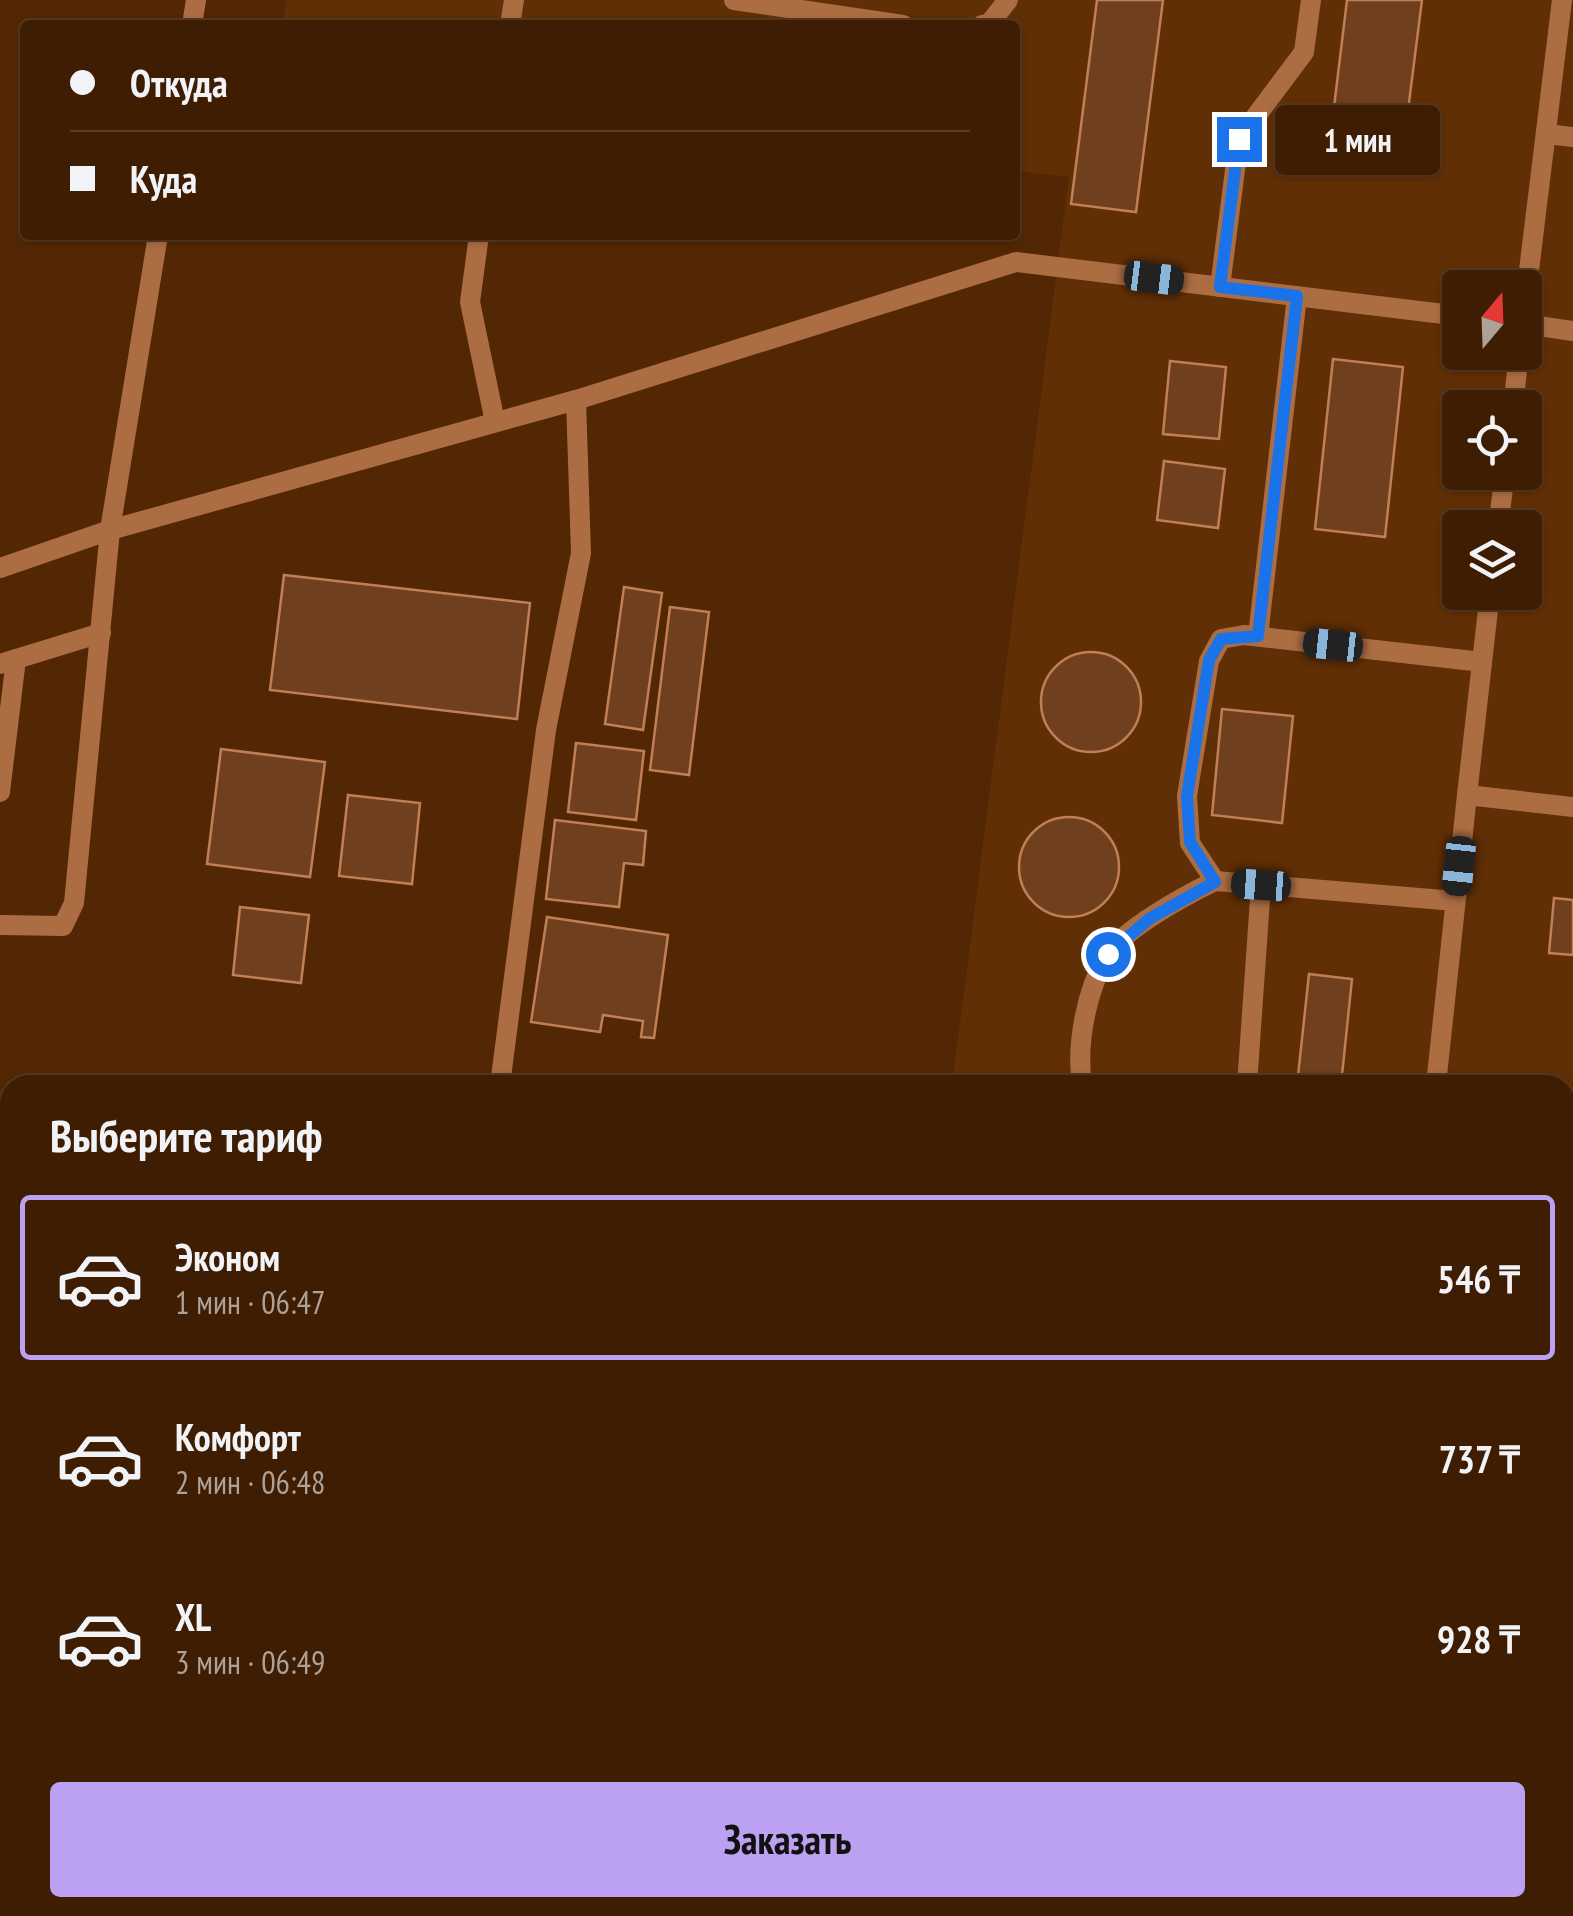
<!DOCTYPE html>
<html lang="ru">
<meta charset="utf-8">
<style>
body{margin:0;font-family:"PT Sans Narrow",sans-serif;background:#45260c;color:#f1f3f6;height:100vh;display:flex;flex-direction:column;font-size:38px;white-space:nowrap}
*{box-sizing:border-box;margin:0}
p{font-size:32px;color:#ada299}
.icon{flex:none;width:55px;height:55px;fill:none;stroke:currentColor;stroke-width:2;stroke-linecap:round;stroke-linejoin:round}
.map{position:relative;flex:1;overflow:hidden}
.panel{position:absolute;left:0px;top:1075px;width:1575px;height:842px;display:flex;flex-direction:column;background:#3e1d02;border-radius:30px 30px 0 0;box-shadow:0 2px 8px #0004,0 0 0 2px #573b24}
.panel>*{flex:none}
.banner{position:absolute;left:20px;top:20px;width:1000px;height:220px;border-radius:10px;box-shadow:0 2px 8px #0004,0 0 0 2px #573b24;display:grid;align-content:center;height:220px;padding:0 50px;background:#3e1d02}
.needle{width:65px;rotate:19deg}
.fabs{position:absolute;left:1442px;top:270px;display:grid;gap:20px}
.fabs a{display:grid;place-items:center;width:100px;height:100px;border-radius:10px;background:#3e1d02;box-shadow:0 2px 8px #0004,0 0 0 2px #573b24;font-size:50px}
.end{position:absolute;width:45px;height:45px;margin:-22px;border:12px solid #1a73e8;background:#fff;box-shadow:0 0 0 5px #fff}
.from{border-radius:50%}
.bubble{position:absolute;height:70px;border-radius:10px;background:#3e1d02;box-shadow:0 2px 8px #0004,0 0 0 2px #573b24;font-size:32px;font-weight:700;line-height:70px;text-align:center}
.car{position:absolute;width:30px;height:60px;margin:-30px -15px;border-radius:12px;box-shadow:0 0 8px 2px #0007;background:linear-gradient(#222 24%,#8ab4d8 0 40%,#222 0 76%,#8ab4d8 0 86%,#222 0)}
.banner b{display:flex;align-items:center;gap:35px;height:95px;font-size:38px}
.banner b+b{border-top:2px solid #573b24}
.banner i{width:25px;height:25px;background:#f1f3f6}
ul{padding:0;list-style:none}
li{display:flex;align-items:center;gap:30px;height:165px;margin:0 20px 15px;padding:0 30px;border:5px solid transparent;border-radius:10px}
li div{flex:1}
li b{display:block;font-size:38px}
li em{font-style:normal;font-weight:700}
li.current{border-color:#bca0f2}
li>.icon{width:90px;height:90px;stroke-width:1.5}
h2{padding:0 50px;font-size:45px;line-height:120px}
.button{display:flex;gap:20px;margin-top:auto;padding:20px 50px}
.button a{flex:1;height:115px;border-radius:10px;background:#bca0f2;color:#111;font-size:40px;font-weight:700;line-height:115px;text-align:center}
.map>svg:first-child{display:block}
</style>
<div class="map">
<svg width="1573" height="1916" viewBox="0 0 1573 1916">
<rect width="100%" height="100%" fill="#532703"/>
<path fill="#612f05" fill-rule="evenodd" d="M 286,0 L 1573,0 L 1573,1916 L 1351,1916 L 1329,1908 L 1565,1908 L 1565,1085 L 952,1085 L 1069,177 L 1015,171 L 1015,25 L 283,25 ZM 1460,288 L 1525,288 L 1525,352 L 1460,352 ZM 1460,408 L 1525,408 L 1525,472 L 1460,472 ZM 1460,528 L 1525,528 L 1525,592 L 1460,592 Z"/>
<g fill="#703f1d" stroke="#c07f54" stroke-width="2.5">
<polygon points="1097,0 1163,0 1136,212 1071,204"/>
<polygon points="1347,0 1422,0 1403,150 1330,140"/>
<polygon points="1333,359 1403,367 1385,537 1315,529"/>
<polygon points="1170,361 1226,367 1219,439 1163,434"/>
<polygon points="1164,461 1225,469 1218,528 1157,520"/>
<polygon points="284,575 530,603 517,719 270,690"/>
<polygon points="624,587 662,593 643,730 605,724"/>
<polygon points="670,607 709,612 689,775 650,770"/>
<circle cx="1091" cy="702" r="50"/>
<polygon points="1222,709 1293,716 1282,823 1212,815"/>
<polygon points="576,743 644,751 636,820 568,812"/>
<polygon points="221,749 325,762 310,877 207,864"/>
<polygon points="348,795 420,803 412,884 339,876"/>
<circle cx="1069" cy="867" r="50"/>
<polygon points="555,820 646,831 643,865 624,863 619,907 546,899"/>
<polygon points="1554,898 1573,900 1573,955 1549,953"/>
<polygon points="240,907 309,915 301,983 233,975"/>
<polygon points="547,917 668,935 654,1038 641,1037 643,1021 603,1015 600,1032 531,1022"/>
<polygon points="1309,974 1352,979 1341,1085 1297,1085"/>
</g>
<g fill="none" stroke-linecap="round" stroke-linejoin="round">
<g stroke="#ad6d43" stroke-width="20">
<polyline points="734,0 903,25"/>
<polyline points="192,25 196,0"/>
<polyline points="510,25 514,0"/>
<polyline points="982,25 989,24 1008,0"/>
<polyline points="1546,134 1573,137"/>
<polyline points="479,235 470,302 495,422"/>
<polyline points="1220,287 1239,139 1304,52 1311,0"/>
<polyline points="1525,303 1562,0"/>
<polyline points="1525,324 1573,331"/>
<polyline points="1513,408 1519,352"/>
<polyline points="1498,528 1505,472"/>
<polyline points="0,568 110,530 576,400 1016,262 1460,316"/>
<polyline points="1490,592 1467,795 1573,807"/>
<polyline points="1258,636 1297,296"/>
<polyline points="0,664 101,633"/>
<polyline points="0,792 16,659"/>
<polyline points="1215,881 1190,843 1187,796 1209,661 1221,639 1244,635 1482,662"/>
<polyline points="0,925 63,926 74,903 110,530 158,235"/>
<polyline points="500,1085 546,730 581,553 576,400"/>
<path d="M 1082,1085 C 1076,1045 1086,991 1107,956 C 1123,929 1186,895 1215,881 L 1455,901"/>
<polyline points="1247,1085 1261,885"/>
<polyline points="1436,1085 1467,795"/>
<polyline points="1565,1566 1573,1567"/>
<polyline points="1565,1735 1573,1735"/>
<polyline points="1394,1908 1417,1916"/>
</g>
</g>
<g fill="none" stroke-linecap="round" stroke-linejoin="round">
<polyline stroke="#1a73e8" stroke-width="12" points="1108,954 1149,919 1215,882 1190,842 1187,796 1209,660 1221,639 1258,636 1297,296 1220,287 1239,139"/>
</g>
</svg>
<div class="fabs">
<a><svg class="needle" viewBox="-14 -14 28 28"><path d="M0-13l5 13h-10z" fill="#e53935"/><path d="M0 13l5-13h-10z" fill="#ada299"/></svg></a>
<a><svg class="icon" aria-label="locate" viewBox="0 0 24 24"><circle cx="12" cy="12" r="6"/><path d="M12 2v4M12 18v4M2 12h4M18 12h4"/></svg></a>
<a><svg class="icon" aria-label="layers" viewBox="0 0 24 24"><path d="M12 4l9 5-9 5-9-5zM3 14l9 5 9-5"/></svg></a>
</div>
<i class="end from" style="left:1108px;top:954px"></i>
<i class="end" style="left:1239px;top:139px"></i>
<div class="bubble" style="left:1275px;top:105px;width:165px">1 мин</div>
<i class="car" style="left:1154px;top:278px;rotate:97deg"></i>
<i class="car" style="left:1333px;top:645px;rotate:276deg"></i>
<i class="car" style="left:1459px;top:866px;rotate:186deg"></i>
<i class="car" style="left:1261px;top:885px;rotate:274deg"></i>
<div class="banner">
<b><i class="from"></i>Откуда</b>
<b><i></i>Куда</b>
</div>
<section class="panel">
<h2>Выберите тариф</h2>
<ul>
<li class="current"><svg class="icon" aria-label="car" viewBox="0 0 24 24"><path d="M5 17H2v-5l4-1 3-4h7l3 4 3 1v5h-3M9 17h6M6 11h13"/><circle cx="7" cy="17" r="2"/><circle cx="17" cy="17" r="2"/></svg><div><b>Эконом</b><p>1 мин · 06:47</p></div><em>546 ₸</em></li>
<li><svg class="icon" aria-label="car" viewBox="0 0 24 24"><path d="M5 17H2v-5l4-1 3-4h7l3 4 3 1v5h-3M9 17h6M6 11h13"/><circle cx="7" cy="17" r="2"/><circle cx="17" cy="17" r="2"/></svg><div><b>Комфорт</b><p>2 мин · 06:48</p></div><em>737 ₸</em></li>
<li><svg class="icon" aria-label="car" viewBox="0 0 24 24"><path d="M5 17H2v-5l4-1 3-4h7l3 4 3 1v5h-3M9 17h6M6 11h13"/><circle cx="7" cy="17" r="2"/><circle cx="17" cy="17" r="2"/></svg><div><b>XL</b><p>3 мин · 06:49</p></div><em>928 ₸</em></li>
</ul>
<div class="button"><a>Заказать</a></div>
</section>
</div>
